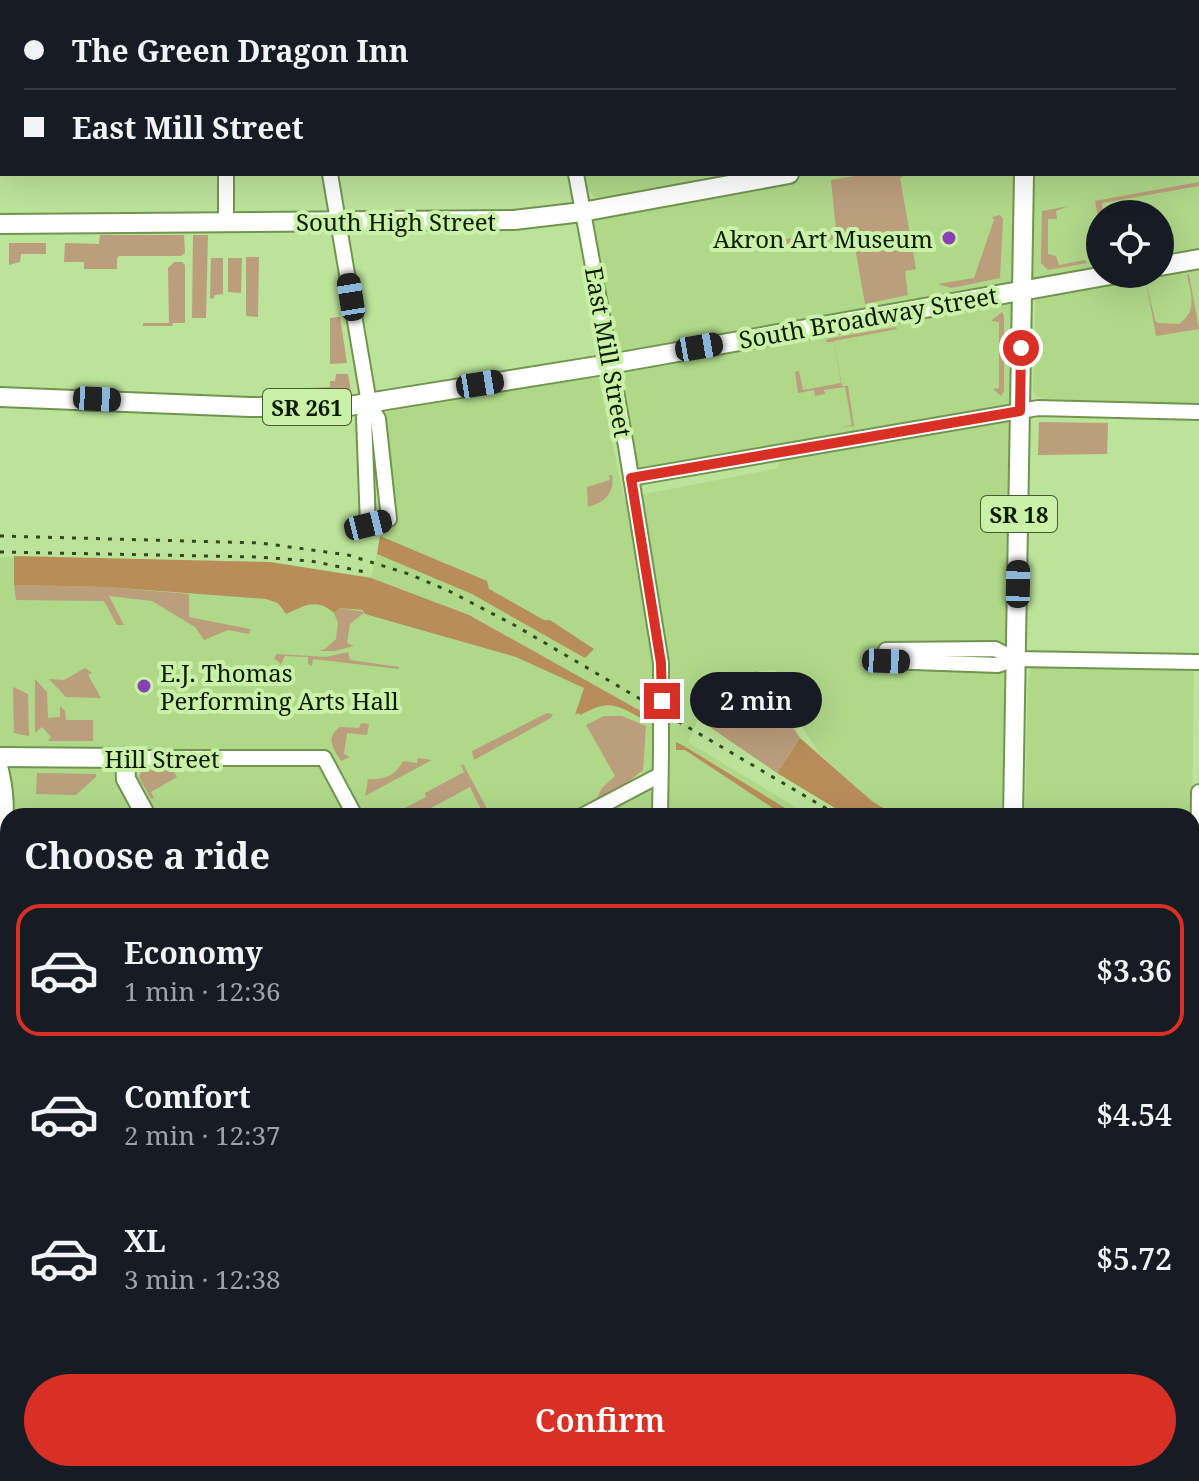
<!DOCTYPE html>
<meta charset="utf-8">
<style>
body{margin:0;font-family:"Noto Serif",serif;background:#242831;color:#f1f3f6;height:100vh;display:flex;flex-direction:column;font-size:30px;white-space:nowrap}
*{box-sizing:border-box;margin:0}
p{font-size:26px;color:#9ea1a6}
.icon{flex:none;width:44px;height:44px;fill:none;stroke:currentColor;stroke-width:2;stroke-linecap:round;stroke-linejoin:round}
.map{position:relative;flex:1;overflow:hidden}
.sheet{position:absolute;left:0px;top:808px;width:1200px;height:674px;display:flex;flex-direction:column;background:#171b24;border-radius:24px 24px 0 0;box-shadow:0 8px 32px #0002}
.sheet>*{flex:none}
.top-card{position:absolute;left:0px;top:0px;width:1200px;height:176px;box-shadow:0 8px 32px #0002;display:grid;align-content:center;height:176px;padding:0 24px;background:#171b24}
.tools{position:absolute;left:1086px;top:200px;display:grid;gap:16px}
.tools a{display:grid;place-items:center;width:88px;height:88px;border-radius:50%;background:#171b24;box-shadow:0 8px 32px #0002;font-size:40px}
.end{position:absolute;width:36px;height:36px;margin:-18px;border:10px solid #d93025;background:#fff;box-shadow:0 0 0 4px #fff}
.from{border-radius:50%}
.bubble{position:absolute;height:56px;border-radius:28px;background:#171b24;box-shadow:0 8px 32px #0002;font-size:26px;font-weight:600;line-height:56px;text-align:center}
.car{position:absolute;width:24px;height:48px;margin:-24px -12px;border-radius:10px;box-shadow:0 0 6px 2px #0007;background:linear-gradient(#222 24%,#8ab4d8 0 40%,#222 0 76%,#8ab4d8 0 86%,#222 0)}
.top-card b{display:flex;align-items:center;gap:28px;height:76px;font-size:30px}
.top-card b+b{border-top:2px solid #363941}
.top-card i{width:20px;height:20px;background:#f1f3f6}
ul{padding:0;list-style:none}
li{display:flex;align-items:center;gap:24px;height:132px;margin:0 16px 12px;padding:0 8px;border:4px solid transparent;border-radius:24px}
li div{flex:1}
li b{display:block;font-size:30px}
li em{font-style:normal;font-weight:600}
li.active{border-color:#d93025}
li>.icon{width:72px;height:72px;stroke-width:1.5}
h2{padding:0 24px;font-size:36px;line-height:96px}
.button{display:flex;gap:16px;margin-top:auto;padding:16px 24px}
.button a{flex:1;height:92px;border-radius:48px;background:#d93025;color:#fff;font-size:32px;font-weight:600;line-height:92px;text-align:center}
.map>svg:first-child{display:block}
</style>
<div class="map">
<svg width="1199" height="1481" viewBox="0 0 1199 1481">
<rect width="100%" height="100%" fill="#bce39a"/>
<g fill="#afd889">
<polygon points="997,0 1199,0 1199,259 1160,266 1160,214 1100,214 1100,274 1020,290 1018,410 632,477 582,212 789,174 1198,174 1198,2"/>
<polygon points="584,174 738,174 609,198 594,197 588,190"/>
<polygon points="1199,264 1199,404 1044,399 1035,395 1033,389 1036,293 1145,274 1160,274"/>
<polygon points="598,375 624,498 779,468 777,457 1017,414 1015,568 1008,570 1002,816 897,816 873,803 820,754 802,727 776,670 752,672 698,719 688,742 810,816 8,816 8,1474 666,1474 670,1481 0,1481 0,557 270,562 371,577 381,539 384,412"/>
<polygon points="1039,664 1194,668 1192,816 1025,816 1028,683 1031,666"/>
<polygon points="1192,1227 1199,1344 1199,1429 1192,1427"/>
</g>
<g fill="#bb9e7c">
<polygon points="866,174 907,174 900,178 916,269 905,271 908,295 865,304 853,236 788,248 786,239 836,231 831,180"/>
<polygon points="1199,182 1199,186 1102,203 1103,214 1100,214 1100,227 1095,201"/>
<polygon points="1069,206 1056,211 1057,219 1048,219 1048,254 1056,256 1059,265 1085,260 1087,263 1048,270 1041,263 1042,211"/>
<polygon points="1000,215 1003,219 1000,278 952,288 937,284 974,278 994,220 992,217"/>
<polygon points="100,235 184,235 185,253 181,256 119,256 117,258 117,269 84,269 84,262 64,262 65,243 99,244"/>
<polygon points="193,235 208,235 206,318 192,318"/>
<polygon points="9,243 46,243 46,254 21,254 20,262 9,265"/>
<polygon points="246,257 259,257 258,317 246,316"/>
<polygon points="211,258 223,258 223,294 215,295 213,299 210,298"/>
<polygon points="228,258 242,258 241,293 228,292"/>
<polygon points="174,262 182,262 185,265 185,323 173,323 172,326 143,326 143,323 169,323 168,268"/>
<path d="M 1189,274 L 1199,329 L 1156,336 L 1146,282 L 1155,320 L 1158,323 L 1179,324 C 1198,311 1191,294 1187,275 Z"/>
<polygon points="1002,312 1004,316 1004,391 1001,396 993,389 999,388 999,322 991,321"/>
<polygon points="340,317 347,363 330,364 330,318"/>
<polygon points="896,327 897,329 834,341 842,386 848,386 854,426 842,427 852,425 845,387 824,390 825,394 815,396 814,390 798,393 795,372 799,371 803,390 841,383 834,342 826,342 827,339"/>
<polygon points="336,374 348,374 351,392 309,392 310,388 330,387 330,381 335,381"/>
<polygon points="1039,422 1108,423 1107,454 1038,455"/>
<path d="M 609,475 L 612,475 C 615,493 605,502 588,507 L 587,487 L 610,480 Z"/>
<polygon points="14,585 107,587 189,594 189,617 250,629 249,634 228,630 204,640 195,627 152,601 109,596 124,625 117,625 104,601 16,600"/>
<polygon points="339,608 365,612 350,624 347,643 354,646 335,651 318,651 325,649 336,639 338,623 334,613"/>
<polygon points="348,652 350,660 399,667 399,669 313,659 312,666 308,664 308,657 285,656 281,664 274,658 277,654 326,657"/>
<polygon points="85,668 92,673 88,675 101,698 66,697 49,679 64,680"/>
<polygon points="757,671 800,738 777,773 698,719 718,684"/>
<polygon points="35,679 47,692 48,718 60,717 60,706 65,711 66,720 93,720 93,741 48,741 51,737 42,727 35,733"/>
<polygon points="13,687 28,694 29,736 14,733"/>
<polygon points="547,713 553,714 551,718 474,760 472,751"/>
<polygon points="604,716 622,716 646,726 643,770 623,786 595,802 602,788 615,776 586,725"/>
<path d="M 361,723 L 369,724 L 367,735 L 347,733 L 344,754 L 350,757 L 341,761 C 333,748 325,738 340,727 L 359,728 Z"/>
<path d="M 418,758 L 432,760 L 365,796 L 368,779 C 383,780 395,777 403,761 L 417,763 Z"/>
<polygon points="463,764 491,816 484,816 470,787 416,816 411,811 399,815 397,812 426,797 425,793 464,772 461,765"/>
<polygon points="142,770 173,770 177,777 151,792 154,798 151,799 139,777"/>
<polygon points="37,773 96,774 96,777 76,795 36,794"/>
<polygon points="0,1368 8,1378 8,1474 62,1474 59,1481 0,1481"/>
<polygon points="164,1474 212,1474 215,1481 145,1481"/>
</g>
<g fill="#b88d58">
<polygon points="380,536 487,581 489,589 544,620 550,620 594,649 585,658 472,594 377,554"/>
<path d="M 14,556 L 270,562 L 371,578 L 469,615 L 646,714 L 646,721 C 617,705 611,698 580,715 L 579,713 L 575,715 L 584,688 L 516,657 L 365,614 L 363,610 L 340,608 L 334,613 C 317,597 303,606 286,614 L 278,603 L 266,599 L 107,587 L 14,585 Z"/>
<polygon points="800,738 873,802 897,816 848,816 777,773"/>
<polygon points="676,742 684,746 798,816 785,816 685,750 676,750"/>
</g>
<g fill="none" stroke-linecap="round" stroke-linejoin="round">
<defs>
<g id="minor">
<polyline points="300,0 300,2"/>
<polyline points="559,0 559,2"/>
<polyline points="579,0 579,2"/>
<polyline points="330,174 369,403 378,419 389,519 368,525 364,417 369,403"/>
<polyline points="576,174 626,446 661,663"/>
<polyline points="226,222 226,174"/>
<polyline points="631,478 1038,408 1199,412"/>
<polyline points="886,650 995,649 1015,659"/>
<polyline points="886,661 998,665 1015,659 1199,662"/>
<polyline points="125,758 324,758 355,816"/>
<path d="M 0,766 C 5,784 10,821 0,837"/>
<polyline points="582,816 660,775"/>
<polyline points="660,816 661,752"/>
<polyline points="1197,958 1199,792"/>
<polyline points="1192,1205 1195,1021"/>
<polyline points="1192,1214 1196,1231 1194,1340"/>
<polyline points="981,1474 991,1481"/>
<polyline points="680,1481 693,1474"/>
<polyline points="1176,1481 1178,1474"/>
</g>
<g id="major">
<polyline points="997,0 998,2"/>
<polyline points="871,2 882,0"/>
<polyline points="0,55 2,55"/>
<polyline points="1198,101 1199,100"/>
<polyline points="0,224 514,220 582,212 789,174"/>
<polyline points="1160,266 1199,259"/>
<polyline points="0,397 250,407 349,406 610,364 1116,274"/>
<polyline points="0,757 125,758 126,779 146,816"/>
<polyline points="1013,816 1024,174"/>
<polyline points="391,1474 392,1481"/>
<polyline points="1002,1481 1003,1474"/>
</g>
</defs>
<use href="#minor" stroke="#71954f" stroke-width="18"/>
<use href="#major" stroke="#71954f" stroke-width="22"/>
<use href="#minor" stroke="#fff" stroke-width="14"/>
<use href="#major" stroke="#fff" stroke-width="18"/>
<g stroke="#334722" stroke-width="3" stroke-dasharray="4 8" stroke-linecap="butt">
<polyline points="0,536 261,543 348,555 409,574 449,591 516,626 839,816"/>
<polyline points="0,552 259,557 311,561 370,573"/>
<polyline points="1192,999 1199,1000"/>
</g>
<defs>
<polyline id="minor-bridge" points="661,752 661,663"/>
</defs>
<use href="#minor-bridge" stroke="#71954f" stroke-width="18" stroke-linecap="butt"/>
<use href="#minor-bridge" stroke="#fff" stroke-width="14"/>
</g>
<g fill="none" stroke-linecap="round" stroke-linejoin="round">
<polyline stroke="#d93025" stroke-width="10" points="662,701 661,663 631,478 1020,411 1021,348"/>
</g>
<g fill="#8940b2" stroke="#c9f1a7" stroke-width="3">
<circle cx="949" cy="238" r="8"/>
<circle cx="144" cy="686" r="8"/>
</g>
<g text-anchor="middle" dominant-baseline="central" stroke-width="8" stroke-linejoin="round" paint-order="stroke">
<g fill="#c9f1a7" stroke="#455b33" stroke-width="2">
<rect x="263" y="389" width="88" height="36" rx="6"/>
<rect x="981" y="496" width="76" height="36" rx="6"/>
</g>
<g font-size="22" font-weight="bold" fill="#0d1b01">
<text x="307" y="407">SR 261</text>
<text x="1019" y="514">SR 18</text>
</g>
<g font-size="24" fill="#0d1b01" stroke="#c9f1a7">
<text x="396" y="221">South High Street</text>
<text transform="translate(868 317) rotate(-10)">South Broadway Street</text>
<text transform="translate(609 352) rotate(80)">East Mill Street</text>
<text x="162" y="758">Hill Street</text>
</g>
<g font-size="24" fill="#0d1b01" stroke="#c9f1a7" text-anchor="end">
<text x="933" y="238">Akron Art Museum</text>
<text x="160" y="672" text-anchor="start">E.J. Thomas<tspan x="160" dy="28">Performing Arts Hall</tspan></text>
</g>
</g>
</svg>
<div class="tools">
<a><svg class="icon" aria-label="locate" viewBox="0 0 24 24"><circle cx="12" cy="12" r="6"/><path d="M12 2v4M12 18v4M2 12h4M18 12h4"/></svg></a>
</div>
<i class="end from" style="left:1021px;top:348px"></i>
<i class="end" style="left:662px;top:701px"></i>
<div class="bubble" style="left:690px;top:672px;width:132px">2 min</div>
<i class="car" style="left:351px;top:297px;rotate:351deg"></i>
<i class="car" style="left:699px;top:347px;rotate:80deg"></i>
<i class="car" style="left:480px;top:384px;rotate:81deg"></i>
<i class="car" style="left:97px;top:399px;rotate:93deg"></i>
<i class="car" style="left:368px;top:525px;rotate:76deg"></i>
<i class="car" style="left:1018px;top:584px;rotate:1deg"></i>
<i class="car" style="left:886px;top:661px;rotate:92deg"></i>
<div class="top-card">
<b><i class="from"></i>The Green Dragon Inn</b>
<b><i></i>East Mill Street</b>
</div>
<section class="sheet">
<h2>Choose a ride</h2>
<ul>
<li class="active"><svg class="icon" aria-label="car" viewBox="0 0 24 24"><path d="M5 17H2v-5l4-1 3-4h7l3 4 3 1v5h-3M9 17h6M6 11h13"/><circle cx="7" cy="17" r="2"/><circle cx="17" cy="17" r="2"/></svg><div><b>Economy</b><p>1 min · 12:36</p></div><em>$3.36</em></li>
<li><svg class="icon" aria-label="car" viewBox="0 0 24 24"><path d="M5 17H2v-5l4-1 3-4h7l3 4 3 1v5h-3M9 17h6M6 11h13"/><circle cx="7" cy="17" r="2"/><circle cx="17" cy="17" r="2"/></svg><div><b>Comfort</b><p>2 min · 12:37</p></div><em>$4.54</em></li>
<li><svg class="icon" aria-label="car" viewBox="0 0 24 24"><path d="M5 17H2v-5l4-1 3-4h7l3 4 3 1v5h-3M9 17h6M6 11h13"/><circle cx="7" cy="17" r="2"/><circle cx="17" cy="17" r="2"/></svg><div><b>XL</b><p>3 min · 12:38</p></div><em>$5.72</em></li>
</ul>
<div class="button"><a>Confirm</a></div>
</section>
</div>
